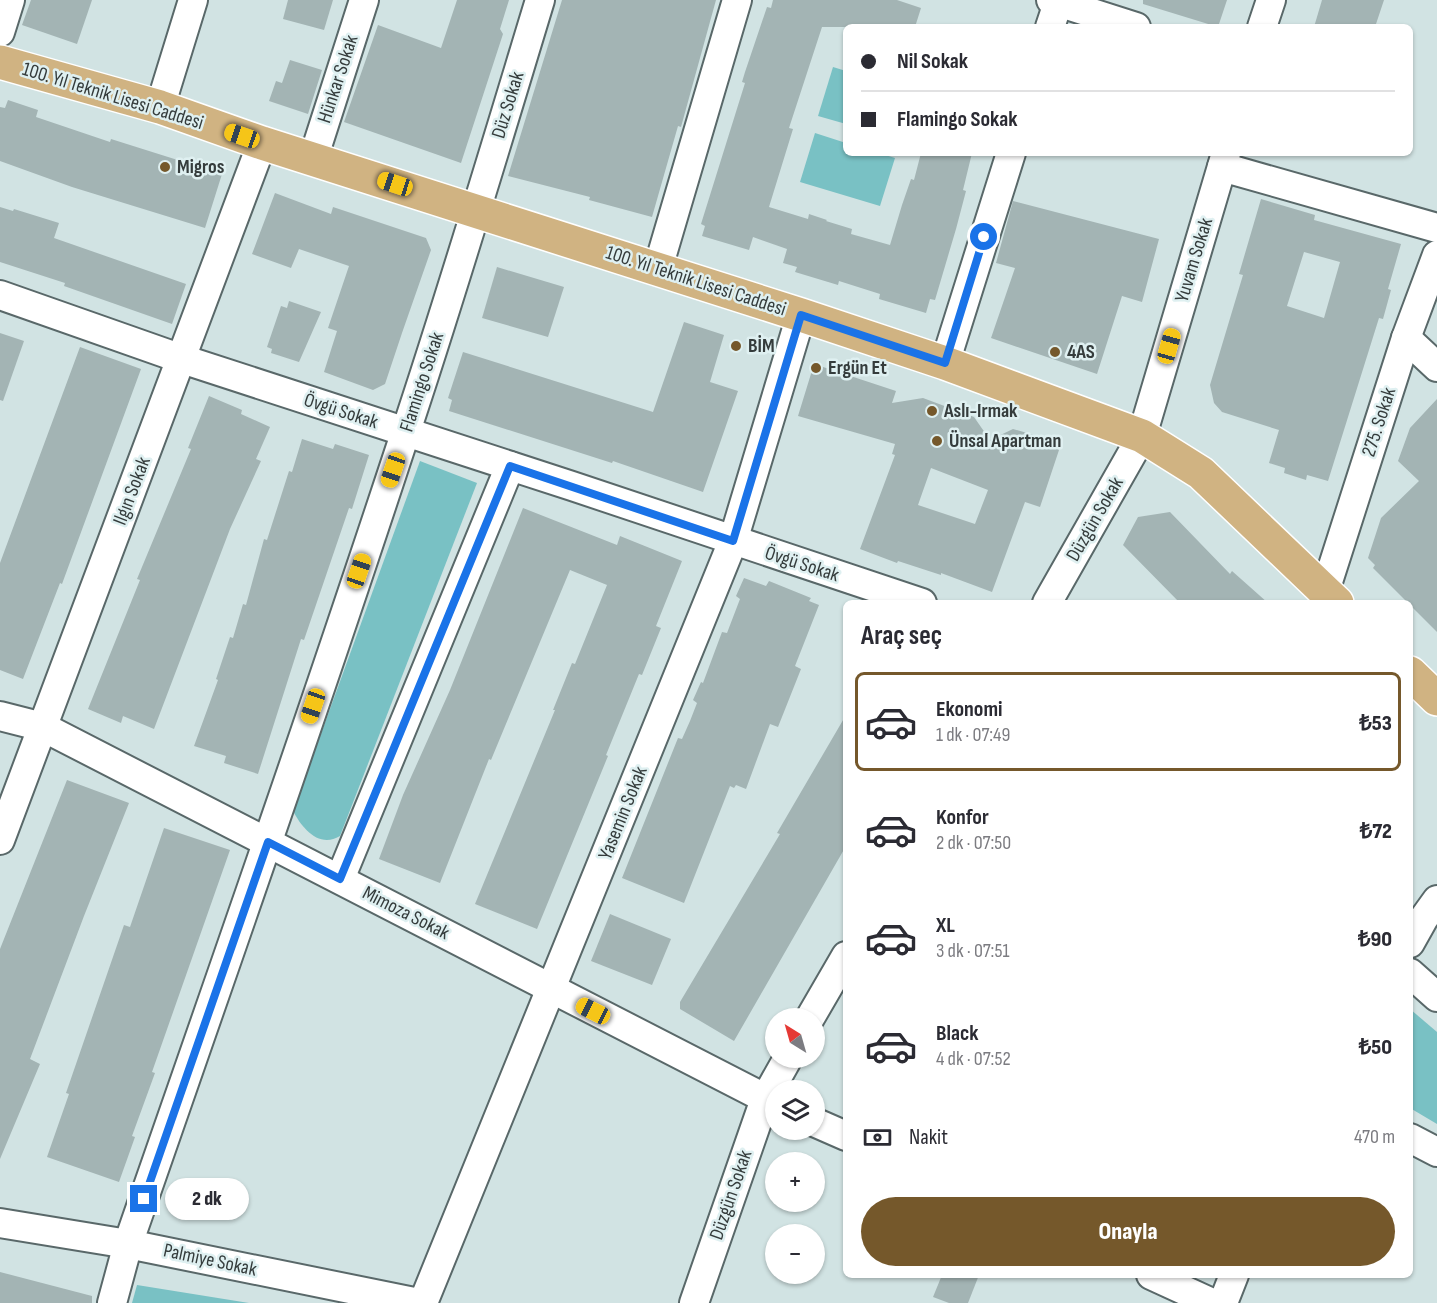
<!DOCTYPE html>
<html lang="tr">
<meta charset="utf-8">
<style>
body{margin:0;font-family:"Sofia Sans Condensed",sans-serif;background:#f7f7f7;color:#2b2b33;height:100vh;display:flex;flex-direction:column;font-size:22px;white-space:nowrap}
*{box-sizing:border-box;margin:0}
p{font-size:20px;color:#7c7c81}
.icon{flex:none;width:33px;height:33px;fill:none;stroke:currentColor;stroke-width:2;stroke-linecap:round;stroke-linejoin:round}
.map{position:relative;flex:1;overflow:hidden}
.panel{position:absolute;left:843px;top:600px;width:570px;height:678px;display:flex;flex-direction:column;background:#fff;border-radius:9px;box-shadow:0 2px 4px #0004}
.panel>*{flex:none}
.top-card{position:absolute;left:843px;top:24px;width:570px;height:132px;border-radius:9px;box-shadow:0 2px 4px #0004;display:grid;align-content:center;height:132px;padding:0 18px;background:#fff}
.needle{width:39px;rotate:323deg}
.tools{position:absolute;left:765px;top:1008px;display:grid;gap:12px}
.tools a{display:grid;place-items:center;width:60px;height:60px;border-radius:50%;background:#fff;box-shadow:0 2px 4px #0004;font-size:30px}
.end{position:absolute;width:27px;height:27px;margin:-14px;border:8px solid #1a73e8;background:#fff;box-shadow:0 0 0 3px #fff}
.from{border-radius:50%}
.bubble{position:absolute;height:42px;border-radius:21px;background:#fff;box-shadow:0 2px 4px #0004;font-size:20px;font-weight:800;line-height:42px;text-align:center}
.car{position:absolute;width:18px;height:36px;margin:-18px -9px;border-radius:8px;box-shadow:0 0 4px 2px #0007;background:linear-gradient(#f5c518 24%,#345 0 40%,#f5c518 0 76%,#345 0 86%,#f5c518 0)}
.top-card b{display:flex;align-items:center;gap:21px;height:57px;font-size:22px}
.top-card b+b{border-top:2px solid #e1e1e2}
.top-card i{width:15px;height:15px;background:#2b2b33}
ul{padding:0;list-style:none}
li{display:flex;align-items:center;gap:18px;height:99px;margin:0 12px 9px;padding:0 6px;border:3px solid transparent;border-radius:9px}
li div{flex:1}
li b{display:block;font-size:22px}
li em{font-style:normal;font-weight:800}
li.current{border-color:#75582b}
li>.icon{width:54px;height:54px;stroke-width:1.5}
h2{padding:0 18px;font-size:27px;line-height:72px}
.pay{display:flex;align-items:center;gap:15px;height:66px;padding:0 18px;font-size:22px}
.pay p{margin-inline-start:auto}
.action{display:flex;gap:12px;margin-top:auto;padding:12px 18px}
.action a{flex:1;height:69px;border-radius:36px;background:#75582b;color:#fff;font-size:24px;font-weight:800;line-height:69px;text-align:center}
.map>svg:first-child{display:block}
</style>
<div class="map">
<svg width="1437" height="1303" viewBox="0 0 1437 1303">
<rect width="100%" height="100%" fill="#d1e3e3"/>
<g fill="#79c1c4">
<polygon points="833,67 846,71 846,124 818,116"/>
<polygon points="815,133 846,143 846,153 879,153 895,158 880,206 800,182"/>
<path d="M 420,461 L 477,483 L 340,836 C 319,849 302,828 293,811 Z"/>
<polygon points="1410,1009 1437,1032 1437,1124 1410,1108"/>
<polygon points="137,1285 249,1303 132,1303"/>
</g>
<g fill="#a3b4b4" fill-rule="evenodd">
<polygon points="31,0 92,0 77,44 22,25"/>
<polygon points="288,0 333,0 324,30 283,19"/>
<polygon points="457,0 509,0 500,29 503,34 461,163 344,122 378,25 441,48"/>
<polygon points="562,0 716,0 681,127 678,126 652,217 589,200 590,197 508,176"/>
<polygon points="773,0 897,0 921,8 915,27 822,27 789,128 793,129 769,207 808,219 809,214 827,220 826,221 852,229 851,234 890,245 902,205 911,179 914,180 921,153 972,153 963,190 966,191 956,229 935,300 930,299 926,313 879,299 880,294 839,281 838,285 795,272 797,267 783,263 787,249 753,237 749,250 702,236 705,226 701,224 745,83 742,82 745,72 767,7 771,8"/>
<polygon points="1143,0 1227,0 1218,27 1143,4"/>
<polygon points="1322,0 1384,0 1375,27 1314,27"/>
<polygon points="290,60 322,70 308,114 269,101 276,81 282,83"/>
<polygon points="8,100 38,110 36,117 110,142 111,139 222,174 205,228 72,187 0,161 0,107 5,108"/>
<polygon points="275,193 331,214 333,207 426,238 431,250 402,333 385,384 373,390 324,372 337,331 328,328 349,266 299,249 291,268 252,254"/>
<path d="M 1261,199 L 1315,215 L 1314,220 L 1401,244 L 1388,289 L 1391,290 L 1383,319 L 1379,318 L 1328,481 L 1307,475 L 1306,480 L 1284,473 L 1285,468 L 1269,463 L 1279,430 L 1222,412 L 1214,403 L 1210,385 L 1243,275 L 1239,274 ZM 1304,252 L 1340,262 L 1324,318 L 1287,306 Z"/>
<polygon points="1013,201 1159,239 1142,302 1122,296 1097,374 991,338 1015,268 996,263"/>
<polygon points="0,207 13,211 14,209 59,223 54,238 186,284 172,324 64,286 65,283 0,262"/>
<polygon points="497,267 564,287 548,337 482,318"/>
<polygon points="289,301 321,312 299,362 271,353 272,349 267,347 281,306 287,308"/>
<polygon points="684,322 724,335 710,382 738,391 703,492 613,461 612,463 449,411 452,400 448,398 463,352 653,412"/>
<polygon points="0,333 24,341 3,401 0,400"/>
<polygon points="80,347 141,369 62,584 60,583 23,679 0,670 0,563"/>
<path d="M 814,364 L 896,391 L 892,403 L 923,398 L 974,417 L 990,440 L 1013,429 L 1051,440 L 1059,450 L 1040,507 L 1025,502 L 992,592 L 941,573 L 941,575 L 898,561 L 897,563 L 860,549 L 895,455 L 892,454 L 895,444 L 798,416 ZM 931,468 L 988,490 L 975,524 L 918,505 Z"/>
<polygon points="209,396 242,410 241,414 270,427 256,459 261,461 230,529 154,729 123,716 121,723 88,709 140,580 137,579 191,449 188,448"/>
<polygon points="1437,399 1437,632 1373,568 1375,565 1368,558 1381,518 1419,481 1398,461 1410,428"/>
<polygon points="302,439 333,449 335,444 369,455 352,509 349,508 304,640 301,639 258,774 224,763 226,756 194,746 218,680 216,679 230,637 233,638 243,604 246,605 264,539 267,540 289,471 292,472"/>
<polygon points="523,508 617,545 620,536 682,561 656,626 661,628 642,675 639,674 606,755 608,756 537,929 475,904 555,710 553,710 572,663 575,664 607,585 570,570 491,760 489,759 440,883 379,859 403,795 450,690"/>
<polygon points="1170,512 1230,574 1232,571 1268,603 1180,603 1123,545 1138,517"/>
<polygon points="744,578 766,586 769,581 811,598 809,601 819,605 795,666 801,669 778,727 770,724 746,789 736,785 734,788 730,786 684,903 622,878 678,738 682,739 690,721 697,703 693,700 701,682 703,683 722,632 727,633 740,599 736,596"/>
<polygon points="846,715 846,846 734,1041 680,1009 680,1002 780,834 777,833"/>
<polygon points="67,780 129,803 84,916 30,1059 40,1064 0,1159 0,949"/>
<polygon points="164,828 230,850 152,1072 155,1073 132,1136 135,1137 119,1182 47,1157 69,1094 66,1093 124,925 130,927"/>
<polygon points="610,914 671,939 652,985 591,961"/>
<polygon points="0,1272 92,1296 92,1303 0,1303"/>
<polygon points="942,1275 979,1275 968,1303 949,1303 933,1297"/>
</g>
<g fill="none" stroke-linecap="round" stroke-linejoin="round">
<defs>
<g id="minor">
<polyline points="1051,0 1136,27"/>
<polyline points="1050,27 1059,0"/>
<polyline points="1262,27 1271,0"/>
<polyline points="0,32 10,0"/>
<polyline points="160,107 193,0"/>
<polyline points="313,159 364,0"/>
<polyline points="1222,167 1437,228"/>
<polyline points="658,268 737,0"/>
<polyline points="0,295 182,359 572,486 922,603"/>
<polyline points="1406,338 1437,367"/>
<polyline points="945,363 1011,153"/>
<polyline points="1325,591 1406,338 1437,255"/>
<polyline points="1047,603 1142,436 1226,153"/>
<polyline points="0,716 43,727 776,1104"/>
<polyline points="0,840 262,143"/>
<polyline points="340,879 510,466"/>
<polyline points="1410,943 1424,918 1437,900"/>
<polyline points="1410,973 1437,997"/>
<polyline points="810,1018 846,956"/>
<polyline points="814,1122 846,1136"/>
<polyline points="1410,1138 1437,1152"/>
<polyline points="0,1223 128,1244 419,1303"/>
<polyline points="1151,1275 1212,1303"/>
<path d="M 112,1303 L 128,1244 C 222,974 316,705 405,434 C 453,290 496,145 540,0"/>
<polyline points="423,1303 733,541 801,315"/>
<polyline points="694,1303 765,1099 788,1058"/>
<polyline points="1223,1303 1234,1275"/>
</g>
<g id="major">
<polyline points="0,62 160,107 262,143 801,315 945,363 1142,436 1201,473 1337,603"/>
<polyline points="1410,673 1437,699"/>
</g>
</defs>
<use href="#minor" stroke="#596869" stroke-width="32"/>
<use href="#major" stroke="#fff" stroke-width="36"/>
<use href="#minor" stroke="#fff" stroke-width="28"/>
<use href="#major" stroke="#d0b382" stroke-width="33"/>
</g>
<g fill="none" stroke-linecap="round" stroke-linejoin="round">
<polyline stroke="#1a73e8" stroke-width="8" points="144,1199 268,842 340,879 510,466 733,541 801,315 945,363 984,237"/>
</g>
<g fill="#75582b" stroke="#dff0f1" stroke-width="2">
<circle cx="165" cy="167" r="6"/>
<circle cx="736" cy="346" r="6"/>
<circle cx="1055" cy="352" r="6"/>
<circle cx="816" cy="368" r="6"/>
<circle cx="932" cy="411" r="6"/>
<circle cx="937" cy="441" r="6"/>
</g>
<g text-anchor="middle" dominant-baseline="central" stroke-width="5" stroke-linejoin="round" paint-order="stroke">
<g font-size="20" fill="#353c3c" stroke="#dff0f1">
<text transform="translate(338 79) rotate(-72)">Hünkar Sokak</text>
<text transform="translate(113 96) rotate(17)">100. Yıl Teknik Lisesi Caddesi</text>
<text transform="translate(508 105) rotate(-73)">Düz Sokak</text>
<text transform="translate(1194 260) rotate(-73)">Yuvam Sokak</text>
<text transform="translate(696 281) rotate(18)">100. Yıl Teknik Lisesi Caddesi</text>
<text transform="translate(422 382) rotate(-72)">Flamingo Sokak</text>
<text transform="translate(341 411) rotate(18)">Övgü Sokak</text>
<text transform="translate(1379 422) rotate(-72)">275. Sokak</text>
<text transform="translate(132 491) rotate(-69)">Ilgın Sokak</text>
<text transform="translate(1095 519) rotate(-60)">Düzgün Sokak</text>
<text transform="translate(802 564) rotate(18)">Övgü Sokak</text>
<text transform="translate(623 813) rotate(-68)">Yasemin Sokak</text>
<text transform="translate(406 913) rotate(27)">Mimoza Sokak</text>
<text transform="translate(731 1195) rotate(-71)">Düzgün Sokak</text>
<text transform="translate(210 1260) rotate(12)">Palmiye Sokak</text>
</g>
<g font-size="20" font-weight="bold" fill="#353c3c" stroke="#dff0f1" text-anchor="start">
<text x="177" y="167">Migros</text>
<text x="748" y="346">BİM</text>
<text x="1067" y="352">4AS</text>
<text x="828" y="368">Ergün Et</text>
<text x="944" y="411">Aslı-Irmak</text>
<text x="949" y="441">Ünsal Apartman</text>
</g>
</g>
</svg>
<div class="tools">
<a><svg class="needle" viewBox="-14 -14 28 28"><path d="M0-13l5 13h-10z" fill="#e53935"/><path d="M0 13l5-13h-10z" fill="#7c7c81"/></svg></a>
<a><svg class="icon" aria-label="layers" viewBox="0 0 24 24"><path d="M12 4l9 5-9 5-9-5zM3 14l9 5 9-5"/></svg></a>
<a>+</a>
<a>−</a>
</div>
<i class="end from" style="left:984px;top:237px"></i>
<i class="end" style="left:144px;top:1199px"></i>
<div class="bubble" style="left:165px;top:1178px;width:84px">2 dk</div>
<i class="car" style="left:242px;top:136px;rotate:289deg"></i>
<i class="car" style="left:395px;top:184px;rotate:288deg"></i>
<i class="car" style="left:1169px;top:346px;rotate:16deg"></i>
<i class="car" style="left:393px;top:470px;rotate:199deg"></i>
<i class="car" style="left:359px;top:571px;rotate:19deg"></i>
<i class="car" style="left:313px;top:706px;rotate:199deg"></i>
<i class="car" style="left:593px;top:1011px;rotate:297deg"></i>
<div class="top-card">
<b><i class="from"></i>Nil Sokak</b>
<b><i></i>Flamingo Sokak</b>
</div>
<section class="panel">
<h2>Araç seç</h2>
<ul>
<li class="current"><svg class="icon" aria-label="car" viewBox="0 0 24 24"><path d="M5 17H2v-5l4-1 3-4h7l3 4 3 1v5h-3M9 17h6M6 11h13"/><circle cx="7" cy="17" r="2"/><circle cx="17" cy="17" r="2"/></svg><div><b>Ekonomi</b><p>1 dk · 07:49</p></div><em>₺53</em></li>
<li><svg class="icon" aria-label="car" viewBox="0 0 24 24"><path d="M5 17H2v-5l4-1 3-4h7l3 4 3 1v5h-3M9 17h6M6 11h13"/><circle cx="7" cy="17" r="2"/><circle cx="17" cy="17" r="2"/></svg><div><b>Konfor</b><p>2 dk · 07:50</p></div><em>₺72</em></li>
<li><svg class="icon" aria-label="car" viewBox="0 0 24 24"><path d="M5 17H2v-5l4-1 3-4h7l3 4 3 1v5h-3M9 17h6M6 11h13"/><circle cx="7" cy="17" r="2"/><circle cx="17" cy="17" r="2"/></svg><div><b>XL</b><p>3 dk · 07:51</p></div><em>₺90</em></li>
<li><svg class="icon" aria-label="car" viewBox="0 0 24 24"><path d="M5 17H2v-5l4-1 3-4h7l3 4 3 1v5h-3M9 17h6M6 11h13"/><circle cx="7" cy="17" r="2"/><circle cx="17" cy="17" r="2"/></svg><div><b>Black</b><p>4 dk · 07:52</p></div><em>₺50</em></li>
</ul>
<div class="pay"><svg class="icon" aria-label="cash" viewBox="0 0 24 24"><path d="M3 7h18v10H3z"/><circle cx="12" cy="12" r="2"/></svg>Nakit<p>470 m</p></div>
<div class="action"><a>Onayla</a></div>
</section>
</div>
